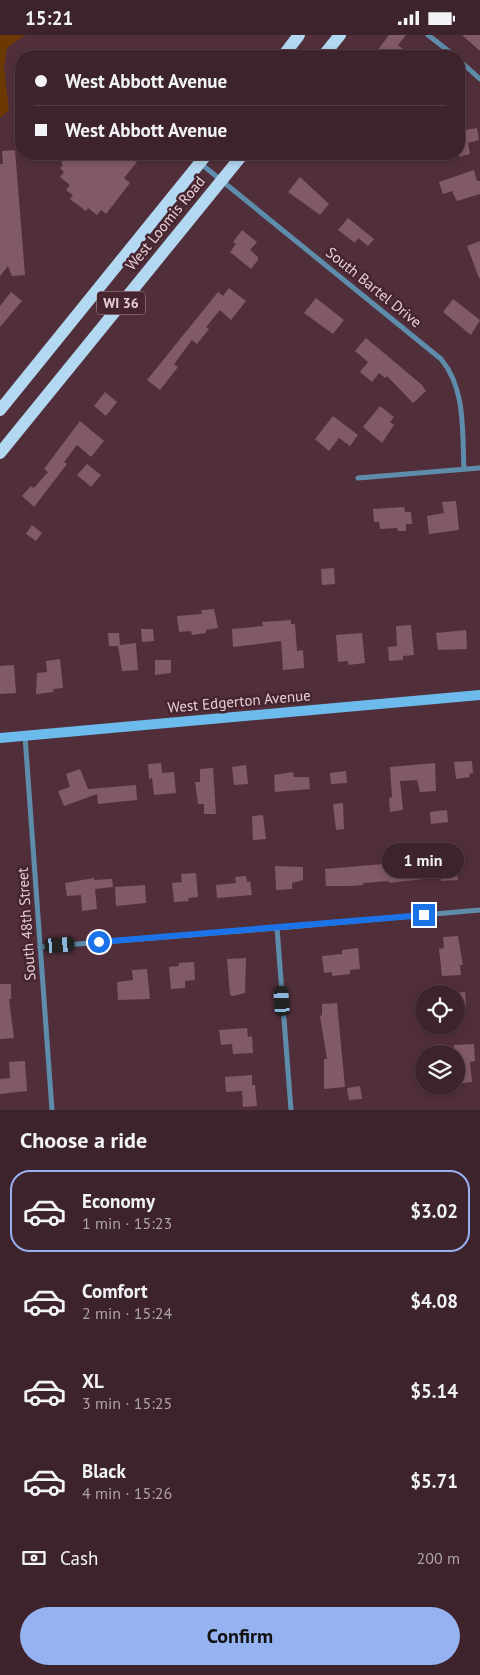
<!DOCTYPE html>
<meta charset="utf-8">
<style>
body{margin:0;font-family:"PT Sans",sans-serif;background:#442b34;color:#f1f3f6;height:100vh;display:flex;flex-direction:column;font-size:19px;white-space:nowrap}
*{box-sizing:border-box;margin:0}
p{font-size:16px;color:#ada4a9}
.icon{flex:none;width:28px;height:28px;fill:none;stroke:currentColor;stroke-width:2;stroke-linecap:round;stroke-linejoin:round}
.map{position:relative;height:1075px;overflow:hidden}
.side{display:flex;flex-direction:column;background:#3d232c;flex:1}
.side>*{flex:none}
.hud{position:absolute;left:15px;top:15px;width:450px;height:110px;border-radius:20px;box-shadow:0 2px 8px #0003,0 0 0 1px #564048;display:grid;align-content:center;height:110px;padding:0 20px;background:#3d232c}
.fabs{position:absolute;left:415px;top:950px;display:grid;gap:10px}
.fabs a{display:grid;place-items:center;width:50px;height:50px;border-radius:50%;background:#3d232c;box-shadow:0 2px 8px #0003,0 0 0 1px #564048;font-size:25px}
.end{position:absolute;width:22px;height:22px;margin:-11px;border:6px solid #1a73e8;background:#fff;box-shadow:0 0 0 2px #fff}
.from{border-radius:50%}
.bubble{position:absolute;height:35px;border-radius:18px;background:#3d232c;box-shadow:0 2px 8px #0003,0 0 0 1px #564048;font-size:16px;font-weight:700;line-height:35px;text-align:center}
.car{position:absolute;width:15px;height:30px;margin:-15px -8px;border-radius:6px;box-shadow:0 0 4px 1px #0007;background:linear-gradient(#222 24%,#8ab4d8 0 40%,#222 0 76%,#8ab4d8 0 86%,#222 0)}
.hud b{display:flex;align-items:center;gap:18px;height:48px;font-size:19px}
.hud b+b{border-top:1px solid #564048}
.hud i{width:12px;height:12px;background:#f1f3f6}
ul{padding:0;list-style:none}
li{display:flex;align-items:center;gap:15px;height:82px;margin:0 10px 8px;padding:0 10px;border:2px solid transparent;border-radius:20px}
li div{flex:1}
li b{display:block;font-size:19px}
li em{font-style:normal;font-weight:700}
li.selected{border-color:#95b2f1}
li>.icon{width:45px;height:45px;stroke-width:1.5}
h2{padding:0 20px;font-size:22px;line-height:60px}
.pay{display:flex;align-items:center;gap:12px;height:55px;padding:0 20px;font-size:19px}
.pay p{margin-inline-start:auto}
.cta{display:flex;gap:10px;margin-top:auto;padding:10px 20px}
.cta a{flex:1;height:58px;border-radius:30px;background:#95b2f1;color:#111;font-size:20px;font-weight:700;line-height:58px;text-align:center}
.status{display:flex;justify-content:space-between;align-items:center;height:35px;padding:0 25px;background:#3d232c;direction:ltr}
.status svg{height:14px;fill:currentColor}
.map>svg:first-child{display:block}
</style>
<div class="status"><b>15:21</b><svg viewBox="0 0 49 12"><path d="M0 12V9h3v3zM5 12V6h3v6zM10 12V3h3v9zM15 12V0h3v12zM26 1h20v11H26zM47 4h2v5h-2z"/></svg></div>
<div class="map">
<svg width="480" height="1075" viewBox="0 0 480 1075">
<rect width="100%" height="100%" fill="#512f3a"/>
<polygon fill="#6c3903" points="0,0 25,0 7,13 4,32 9,75 0,83"/>
<g fill="#805a66">
<polygon points="389,0 406,0 398,10 412,21 384,21 377,16"/>
<polygon points="462,0 480,0 480,16"/>
<polygon points="459,84 463,84 465,95 477,93 479,105 468,108 470,119 459,122"/>
<polygon points="15,115 25,240 12,241 8,231 0,241 0,129 3,129 2,116"/>
<polygon points="68,119 94,119 99,123 103,119 127,119 137,127 124,143 130,148 106,179 101,175 97,180 88,173 86,176 70,164 73,160 66,155 70,150 60,142 64,137 60,133 63,130 61,128"/>
<polygon points="474,135 477,146 480,146 480,159 457,166 452,156 443,159 439,147"/>
<polygon points="300,142 329,169 320,180 288,157"/>
<polygon points="348,183 374,204 368,211 358,203 355,208 338,195"/>
<polygon points="242,195 257,207 250,215 258,222 258,225 251,234 230,217 236,209 233,207"/>
<polygon points="480,206 480,243 479,243 467,211"/>
<polygon points="229,253 246,266 231,285 220,275 206,292 209,294 197,309 192,305 174,329 178,332 160,355 147,345 218,257 223,261"/>
<polygon points="11,257 22,266 0,292 0,271"/>
<polygon points="316,263 344,285 333,299 304,278"/>
<polygon points="453,264 480,285 471,300 443,277"/>
<polygon points="366,303 422,350 426,356 413,368 387,341 385,343 379,338 372,347 360,337 368,327 355,316"/>
<polygon points="105,357 117,367 106,381 94,371"/>
<polygon points="380,371 394,382 390,387 394,390 382,408 363,392"/>
<polygon points="333,381 358,400 350,411 339,403 329,416 315,404"/>
<polygon points="80,386 104,406 91,422 77,410 64,427 67,429 34,472 22,461 31,451 34,453 48,437 44,434"/>
<polygon points="87,429 101,440 91,452 77,440"/>
<polygon points="456,466 459,495 429,499 427,481 444,478 442,467"/>
<polygon points="404,472 405,477 411,477 412,489 406,489 406,496 398,496 397,493 380,494 379,487 374,487 373,474"/>
<polygon points="32,490 42,498 36,506 26,499"/>
<polygon points="334,533 335,549 322,550 321,534"/>
<polygon points="214,574 218,593 206,595 206,598 192,600 191,596 179,597 177,581 202,579 201,575"/>
<polygon points="291,585 291,589 295,589 297,616 303,615 304,633 283,635 281,606 233,612 232,594 263,591 262,587"/>
<polygon points="411,590 414,620 403,621 403,625 389,626 388,612 397,611 396,591"/>
<polygon points="141,594 153,594 154,606 142,607"/>
<polygon points="466,595 467,614 438,615 436,598"/>
<polygon points="108,598 119,598 120,610 136,608 138,635 122,636 118,611 109,611"/>
<polygon points="362,598 365,628 348,630 348,626 338,627 336,600"/>
<polygon points="60,624 63,653 53,654 54,657 36,659 37,638 47,637 46,626"/>
<polygon points="155,625 171,625 171,638 155,640"/>
<polygon points="14,630 16,658 0,659 0,631"/>
<polygon points="472,726 473,738 469,739 470,742 456,744 454,727"/>
<polygon points="161,728 162,738 174,737 176,758 154,760 152,743 149,744 148,729"/>
<polygon points="435,728 436,756 420,757 417,745 400,746 403,775 390,777 389,763 392,762 390,732"/>
<polygon points="246,730 248,749 234,750 232,732"/>
<polygon points="213,733 216,779 204,779 204,769 198,769 195,747 200,747 200,734"/>
<polygon points="80,734 88,754 136,750 137,765 98,769 97,759 64,771 58,756 70,752 66,739"/>
<polygon points="346,736 347,748 331,749 330,738"/>
<polygon points="293,737 294,742 309,742 310,754 275,757 274,740"/>
<polygon points="343,768 344,794 336,795 333,769"/>
<polygon points="447,775 448,787 431,789 430,777"/>
<polygon points="263,780 266,804 253,805 252,781"/>
<polygon points="449,812 450,826 456,826 458,845 441,846 441,842 389,848 389,846 363,848 363,850 350,851 326,851 325,834 429,825 428,813"/>
<polygon points="275,831 303,832 303,845 292,848 292,854 276,855"/>
<polygon points="196,838 198,862 188,863 189,866 174,867 172,848 182,847 181,839"/>
<polygon points="246,841 247,847 250,846 252,860 217,863 216,850 236,848 235,842"/>
<polygon points="94,843 94,845 112,844 113,852 95,854 97,874 82,876 81,860 67,861 65,848"/>
<polygon points="145,850 146,868 116,871 115,852"/>
<polygon points="458,901 463,930 460,930 461,940 442,941 439,914 444,913 443,902"/>
<polygon points="358,913 360,934 350,935 350,939 332,941 332,937 324,938 322,921 342,919 342,915"/>
<polygon points="246,923 245,958 233,961 230,960 227,924"/>
<polygon points="194,927 195,945 185,946 185,953 171,954 169,932 179,931 179,928"/>
<polygon points="147,934 150,964 118,965 117,947 133,945 132,935"/>
<polygon points="0,949 11,949 11,964 9,964 14,1003 0,1004"/>
<polygon points="465,957 466,971 456,972 456,958"/>
<polygon points="337,968 345,1052 324,1054 324,1024 327,1024 320,981 322,980 322,969"/>
<polygon points="247,993 248,1002 252,1001 253,1018 233,1019 232,1009 221,1010 219,995"/>
<polygon points="474,1009 475,1026 470,1027 472,1047 456,1049 454,1010"/>
<polygon points="25,1026 27,1056 0,1059 0,1044 10,1043 9,1027"/>
<polygon points="252,1040 252,1050 255,1050 257,1071 243,1072 242,1056 226,1057 225,1042"/>
<polygon points="360,1051 362,1064 349,1065 347,1053"/>
</g>
<g fill="none" stroke-linecap="round" stroke-linejoin="round">
<g stroke="#5e8dac" stroke-width="5">
<polyline points="428,0 455,21"/>
<polyline points="459,25 480,44"/>
<path d="M 200,128 L 441,324 C 466,354 462,396 464,434"/>
<polyline points="358,443 479,433"/>
<polyline points="25,701 52,1075"/>
<polyline points="277,893 291,1075"/>
<polyline points="40,912 277,893 480,875"/>
</g>
<polyline stroke="#6dbbed" stroke-width="10" points="0,703 480,660"/>
<g stroke="#b3d8f1" stroke-width="12">
<polyline points="283,21 299,0"/>
<polyline points="323,21 340,0"/>
<polyline points="0,375 207,119"/>
<polyline points="0,418 243,119"/>
</g>
</g>
<g fill="none" stroke-linecap="round" stroke-linejoin="round">
<polyline stroke="#1a73e8" stroke-width="6" points="99,907 424,880"/>
</g>
<g text-anchor="middle" dominant-baseline="central" stroke-width="5" stroke-linejoin="round" paint-order="stroke">
<rect fill="#462430" stroke="#b69ca4" stroke-width="1" x="97" y="256.5" width="48" height="23" rx="4"/>
<g font-size="14" font-weight="bold" fill="#e6cfd5">
<text x="121" y="268">WI 36</text>
</g>
<g font-size="15" fill="#e6cfd5" stroke="#462430">
<text transform="translate(165 188) rotate(-51)">West Loomis Road</text>
<text transform="translate(374 252) rotate(39)">South Bartel Drive</text>
<text transform="translate(239 666) rotate(-5)">West Edgerton Avenue</text>
<text transform="translate(26 889) rotate(-94)">South 48th Street</text>
</g>
</g>
</svg>
<div class="fabs">
<a><svg class="icon" aria-label="locate" viewBox="0 0 24 24"><circle cx="12" cy="12" r="6"/><path d="M12 2v4M12 18v4M2 12h4M18 12h4"/></svg></a>
<a><svg class="icon" aria-label="layers" viewBox="0 0 24 24"><path d="M12 4l9 5-9 5-9-5zM3 14l9 5 9-5"/></svg></a>
</div>
<i class="end from" style="left:99px;top:907px"></i>
<i class="end" style="left:424px;top:880px"></i>
<div class="bubble" style="left:382px;top:808px;width:82px">1 min</div>
<i class="car" style="left:60px;top:910px;rotate:86deg"></i>
<i class="car" style="left:282px;top:966px;rotate:356deg"></i>
<div class="hud">
<b><i class="from"></i>West Abbott Avenue</b>
<b><i></i>West Abbott Avenue</b>
</div>
</div>
<section class="side">
<h2>Choose a ride</h2>
<ul>
<li class="selected"><svg class="icon" aria-label="car" viewBox="0 0 24 24"><path d="M5 17H2v-5l4-1 3-4h7l3 4 3 1v5h-3M9 17h6M6 11h13"/><circle cx="7" cy="17" r="2"/><circle cx="17" cy="17" r="2"/></svg><div><b>Economy</b><p>1 min · 15:23</p></div><em>$3.02</em></li>
<li><svg class="icon" aria-label="car" viewBox="0 0 24 24"><path d="M5 17H2v-5l4-1 3-4h7l3 4 3 1v5h-3M9 17h6M6 11h13"/><circle cx="7" cy="17" r="2"/><circle cx="17" cy="17" r="2"/></svg><div><b>Comfort</b><p>2 min · 15:24</p></div><em>$4.08</em></li>
<li><svg class="icon" aria-label="car" viewBox="0 0 24 24"><path d="M5 17H2v-5l4-1 3-4h7l3 4 3 1v5h-3M9 17h6M6 11h13"/><circle cx="7" cy="17" r="2"/><circle cx="17" cy="17" r="2"/></svg><div><b>XL</b><p>3 min · 15:25</p></div><em>$5.14</em></li>
<li><svg class="icon" aria-label="car" viewBox="0 0 24 24"><path d="M5 17H2v-5l4-1 3-4h7l3 4 3 1v5h-3M9 17h6M6 11h13"/><circle cx="7" cy="17" r="2"/><circle cx="17" cy="17" r="2"/></svg><div><b>Black</b><p>4 min · 15:26</p></div><em>$5.71</em></li>
</ul>
<div class="pay"><svg class="icon" aria-label="cash" viewBox="0 0 24 24"><path d="M3 7h18v10H3z"/><circle cx="12" cy="12" r="2"/></svg>Cash<p>200 m</p></div>
<div class="cta"><a>Confirm</a></div>
</section>
